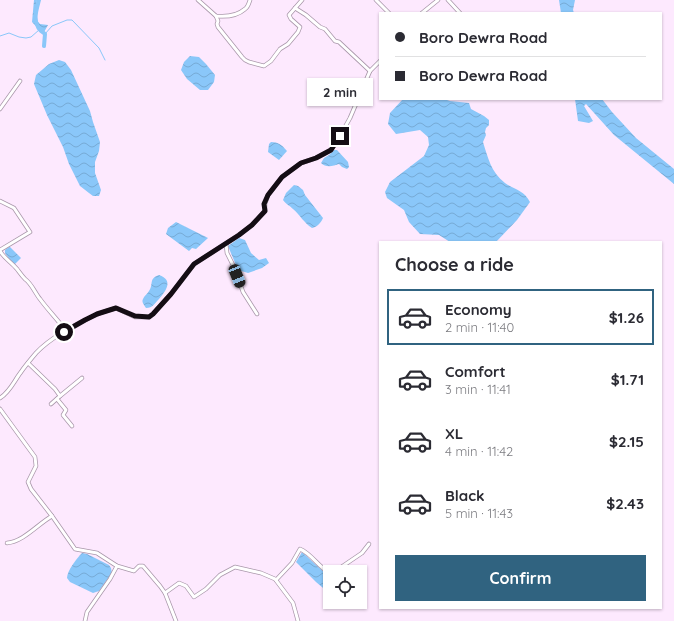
<!DOCTYPE html>
<meta charset="utf-8">
<style>
body{margin:0;font-family:Quicksand,sans-serif;background:#f7f7f7;color:#2b2b33;height:100vh;display:flex;flex-direction:column;font-size:15px;white-space:nowrap}
*{box-sizing:border-box;margin:0}
p{font-size:13px;color:#7c7c81}
.icon{flex:none;width:22px;height:22px;fill:none;stroke:currentColor;stroke-width:2;stroke-linecap:round;stroke-linejoin:round}
.map{position:relative;flex:1;overflow:hidden}
.details{position:absolute;left:379px;top:241px;width:283px;height:368px;display:flex;flex-direction:column;background:#fff;border-radius:0px;box-shadow:0 1px 3px #0004}
.details>*{flex:none}
.hud{position:absolute;left:379px;top:12px;width:283px;height:88px;border-radius:0px;box-shadow:0 1px 3px #0004;display:grid;align-content:center;height:88px;padding:0 16px;background:#fff}
.fabs{position:absolute;left:323px;top:565px;display:grid;gap:8px}
.fabs a{display:grid;place-items:center;width:44px;height:44px;border-radius:0px;background:#fff;box-shadow:0 1px 3px #0004;font-size:20px}
.end{position:absolute;width:18px;height:18px;margin:-9px;border:5px solid #140d14;background:#fff;box-shadow:0 0 0 2px #fff}
.from{border-radius:50%}
.bubble{position:absolute;height:28px;border-radius:0px;background:#fff;box-shadow:0 1px 3px #0004;font-size:13px;font-weight:700;line-height:28px;text-align:center}
.car{position:absolute;width:12px;height:24px;margin:-12px -6px;border-radius:5px;box-shadow:0 0 3px 1px #0007;background:linear-gradient(#222 24%,#8ab4d8 0 40%,#222 0 76%,#8ab4d8 0 86%,#222 0)}
.hud b{display:flex;align-items:center;gap:14px;height:38px;font-size:15px}
.hud b+b{border-top:1px solid #e1e1e2}
.hud i{width:10px;height:10px;background:#2b2b33}
ul{padding:0;list-style:none}
li{display:flex;align-items:center;gap:12px;height:56px;margin:0 8px 6px;padding:0 8px;border:2px solid transparent;border-radius:0px}
li div{flex:1}
li b{display:block;font-size:15px}
li em{font-style:normal;font-weight:700}
li.on{border-color:#306380}
li>.icon{width:36px;height:36px;stroke-width:1.5}
h2{padding:0 16px;font-size:18px;line-height:48px}
.primary-button{display:flex;gap:8px;margin-top:auto;padding:8px 16px}
.primary-button a{flex:1;height:46px;border-radius:0px;background:#306380;color:#fff;font-size:16px;font-weight:700;line-height:46px;text-align:center}
.map>svg:first-child{display:block}
</style>
<div class="map">
<svg width="674" height="621" viewBox="0 0 674 621">
<defs>
<pattern id="water-waves" width="16" height="10" patternUnits="userSpaceOnUse"><rect width="16" height="10" fill="#8ac7f9"/><path d="M0 5q4-4 8 0t8 0" fill="none" stroke="#76aad5"/></pattern>
</defs>
<rect width="100%" height="100%" fill="#fde9fe"/>
<g fill="url(#water-waves)">
<polygon points="34,0 37,0 35,18 40,24 48,25 43,34 32,22"/>
<polygon points="559,0 575,0 573,10 574,13 561,13"/>
<polygon points="190,56 199,57 206,64 215,75 214,82 208,90 200,90 187,79 181,70 184,62"/>
<polygon points="59,60 65,62 71,70 90,111 93,122 100,142 99,151 95,162 95,173 101,190 99,196 93,196 89,193 80,186 69,164 63,147 47,115 34,84 36,75 49,64"/>
<path d="M 403,99 L 444,99 L 450,101 L 469,103 L 471,109 L 484,116 L 489,120 L 489,125 L 486,128 L 485,132 L 486,135 L 483,142 C 488,158 491,172 505,183 C 515,190 524,190 530,202 L 517,220 L 496,242 L 450,242 L 439,235 L 420,234 L 409,222 L 404,210 L 387,198 L 385,192 L 390,182 L 424,156 L 429,145 L 428,137 L 420,130 L 396,134 L 388,124 L 390,113 Z"/>
<polygon points="575,99 602,99 612,112 636,138 674,169 674,184 614,135 586,104 584,106 593,121 589,123 578,121"/>
<path d="M 271,142 C 278,142 282,145 287,151 L 279,160 L 268,152 L 269,144 Z"/>
<path d="M 334,150 L 337,150 L 348,162 L 349,167 L 347,169 L 342,167 L 339,164 C 333,166 326,168 321,163 L 324,158 L 329,155 Z"/>
<path d="M 294,185 L 298,186 L 303,190 L 305,195 L 323,218 C 321,223 317,227 312,228 C 304,223 300,215 293,209 C 289,205 287,205 283,200 L 286,193 Z"/>
<polygon points="176,222 208,238 196,249 192,248 189,251 166,234 168,228"/>
<polygon points="239,238 245,240 251,253 259,260 266,258 269,263 262,268 248,273 238,270 228,246"/>
<polygon points="9,247 10,247 21,258 15,264 11,262 5,253 5,250"/>
<path d="M 159,275 C 174,280 166,291 159,299 C 155,303 153,308 146,308 C 145,306 141,302 143,299 C 144,296 148,293 149,291 C 154,284 148,279 159,275 Z"/>
<polygon points="302,552 325,573 330,574 330,593 329,593 316,582 296,562"/>
<path d="M 82,553 L 87,554 L 109,565 L 111,568 L 112,573 L 99,591 L 93,593 L 70,582 L 67,578 C 67,571 77,558 82,553 Z"/>
</g>
<g fill="none" stroke-linecap="round" stroke-linejoin="round">
<g stroke="#8ac7f9" stroke-width="1">
<polyline points="45,34 52,26 67,20 72,20 99,48 105,60"/>
<polyline points="0,36 9,33 19,37 26,38 31,37 39,30"/>
</g>
<path stroke="#8ac7f9" stroke-width="4" d="M 39,0 C 37,8 33,19 38,27 C 39,30 43,32 45,34 L 44,46"/>
<defs>
<g id="street">
<path d="M 198,0 L 216,16 C 226,17 237,16 245,9 C 248,7 249,3 250,0"/>
<polyline points="376,0 389,13"/>
<polyline points="448,0 460,13"/>
<polyline points="295,8 306,15 320,27 325,29 335,41 339,42 370,71"/>
<polyline points="422,13 438,0"/>
<polyline points="216,16 218,21 217,24 218,27 242,57 245,60 249,62 264,66 271,61 280,49 288,44 298,32 300,27 291,19 289,15 302,0"/>
<polyline points="0,109 20,81"/>
<polyline points="0,201 14,208 30,232 0,250"/>
<polyline points="226,244 227,253 234,267 243,292 257,314"/>
<path d="M 0,251 C 4,258 12,263 17,269 C 20,273 22,276 25,279 C 32,284 35,293 40,299 C 48,310 58,320 66,331"/>
<polyline points="28,363 55,389 60,396 51,404"/>
<polyline points="60,396 82,378"/>
<path d="M 0,398 C 10,392 14,381 21,372 C 25,366 31,359 36,353 C 50,338 77,323 96,315 C 102,312 110,310 116,308 L 135,317 L 149,317 L 153,314 L 171,294 L 194,264 L 239,235 L 252,225 L 265,211 L 265,204 L 268,195 L 282,177 L 301,163 L 316,158 L 331,150 L 340,136 L 350,118 L 370,71 L 380,61"/>
<polyline points="57,399 66,410 63,415 72,426"/>
<polyline points="0,409 35,457 36,466 28,482 31,489 52,516 75,549 97,553 117,566 134,571 139,566 143,566 160,586 165,593 179,583 186,586 194,597 206,589 220,575 235,567 261,573 275,579 293,603 298,621"/>
<path d="M 7,543 C 23,542 38,524 52,516"/>
<polyline points="334,572 362,553 369,544"/>
<path d="M 276,580 L 292,563 L 300,549 C 312,554 318,567 330,573"/>
<polyline points="165,593 176,621"/>
<polyline points="85,621 87,612 110,579 117,566"/>
</g>
</defs>
<use href="#street" stroke="#a997aa" stroke-width="4.5"/>
<use href="#street" stroke="#fff" stroke-width="3"/>
</g>
<g fill="none" stroke-linecap="round" stroke-linejoin="round">
<polyline stroke="#140d14" stroke-width="5" points="64,332 85,320 97,314 116,308 135,316 149,317 153,314 171,294 194,264 239,235 252,225 265,211 264,204 268,195 282,177 301,163 316,158 331,150 340,136"/>
</g>
</svg>
<div class="fabs">
<a><svg class="icon" aria-label="locate" viewBox="0 0 24 24"><circle cx="12" cy="12" r="6"/><path d="M12 2v4M12 18v4M2 12h4M18 12h4"/></svg></a>
</div>
<i class="end from" style="left:64px;top:332px"></i>
<i class="end" style="left:340px;top:136px"></i>
<div class="bubble" style="left:307px;top:78px;width:66px">2 min</div>
<i class="car" style="left:237px;top:276px;rotate:158deg"></i>
<div class="hud">
<b><i class="from"></i>Boro Dewra Road</b>
<b><i></i>Boro Dewra Road</b>
</div>
<section class="details">
<h2>Choose a ride</h2>
<ul>
<li class="on"><svg class="icon" aria-label="car" viewBox="0 0 24 24"><path d="M5 17H2v-5l4-1 3-4h7l3 4 3 1v5h-3M9 17h6M6 11h13"/><circle cx="7" cy="17" r="2"/><circle cx="17" cy="17" r="2"/></svg><div><b>Economy</b><p>2 min · 11:40</p></div><em>$1.26</em></li>
<li><svg class="icon" aria-label="car" viewBox="0 0 24 24"><path d="M5 17H2v-5l4-1 3-4h7l3 4 3 1v5h-3M9 17h6M6 11h13"/><circle cx="7" cy="17" r="2"/><circle cx="17" cy="17" r="2"/></svg><div><b>Comfort</b><p>3 min · 11:41</p></div><em>$1.71</em></li>
<li><svg class="icon" aria-label="car" viewBox="0 0 24 24"><path d="M5 17H2v-5l4-1 3-4h7l3 4 3 1v5h-3M9 17h6M6 11h13"/><circle cx="7" cy="17" r="2"/><circle cx="17" cy="17" r="2"/></svg><div><b>XL</b><p>4 min · 11:42</p></div><em>$2.15</em></li>
<li><svg class="icon" aria-label="car" viewBox="0 0 24 24"><path d="M5 17H2v-5l4-1 3-4h7l3 4 3 1v5h-3M9 17h6M6 11h13"/><circle cx="7" cy="17" r="2"/><circle cx="17" cy="17" r="2"/></svg><div><b>Black</b><p>5 min · 11:43</p></div><em>$2.43</em></li>
</ul>
<div class="primary-button"><a>Confirm</a></div>
</section>
</div>
